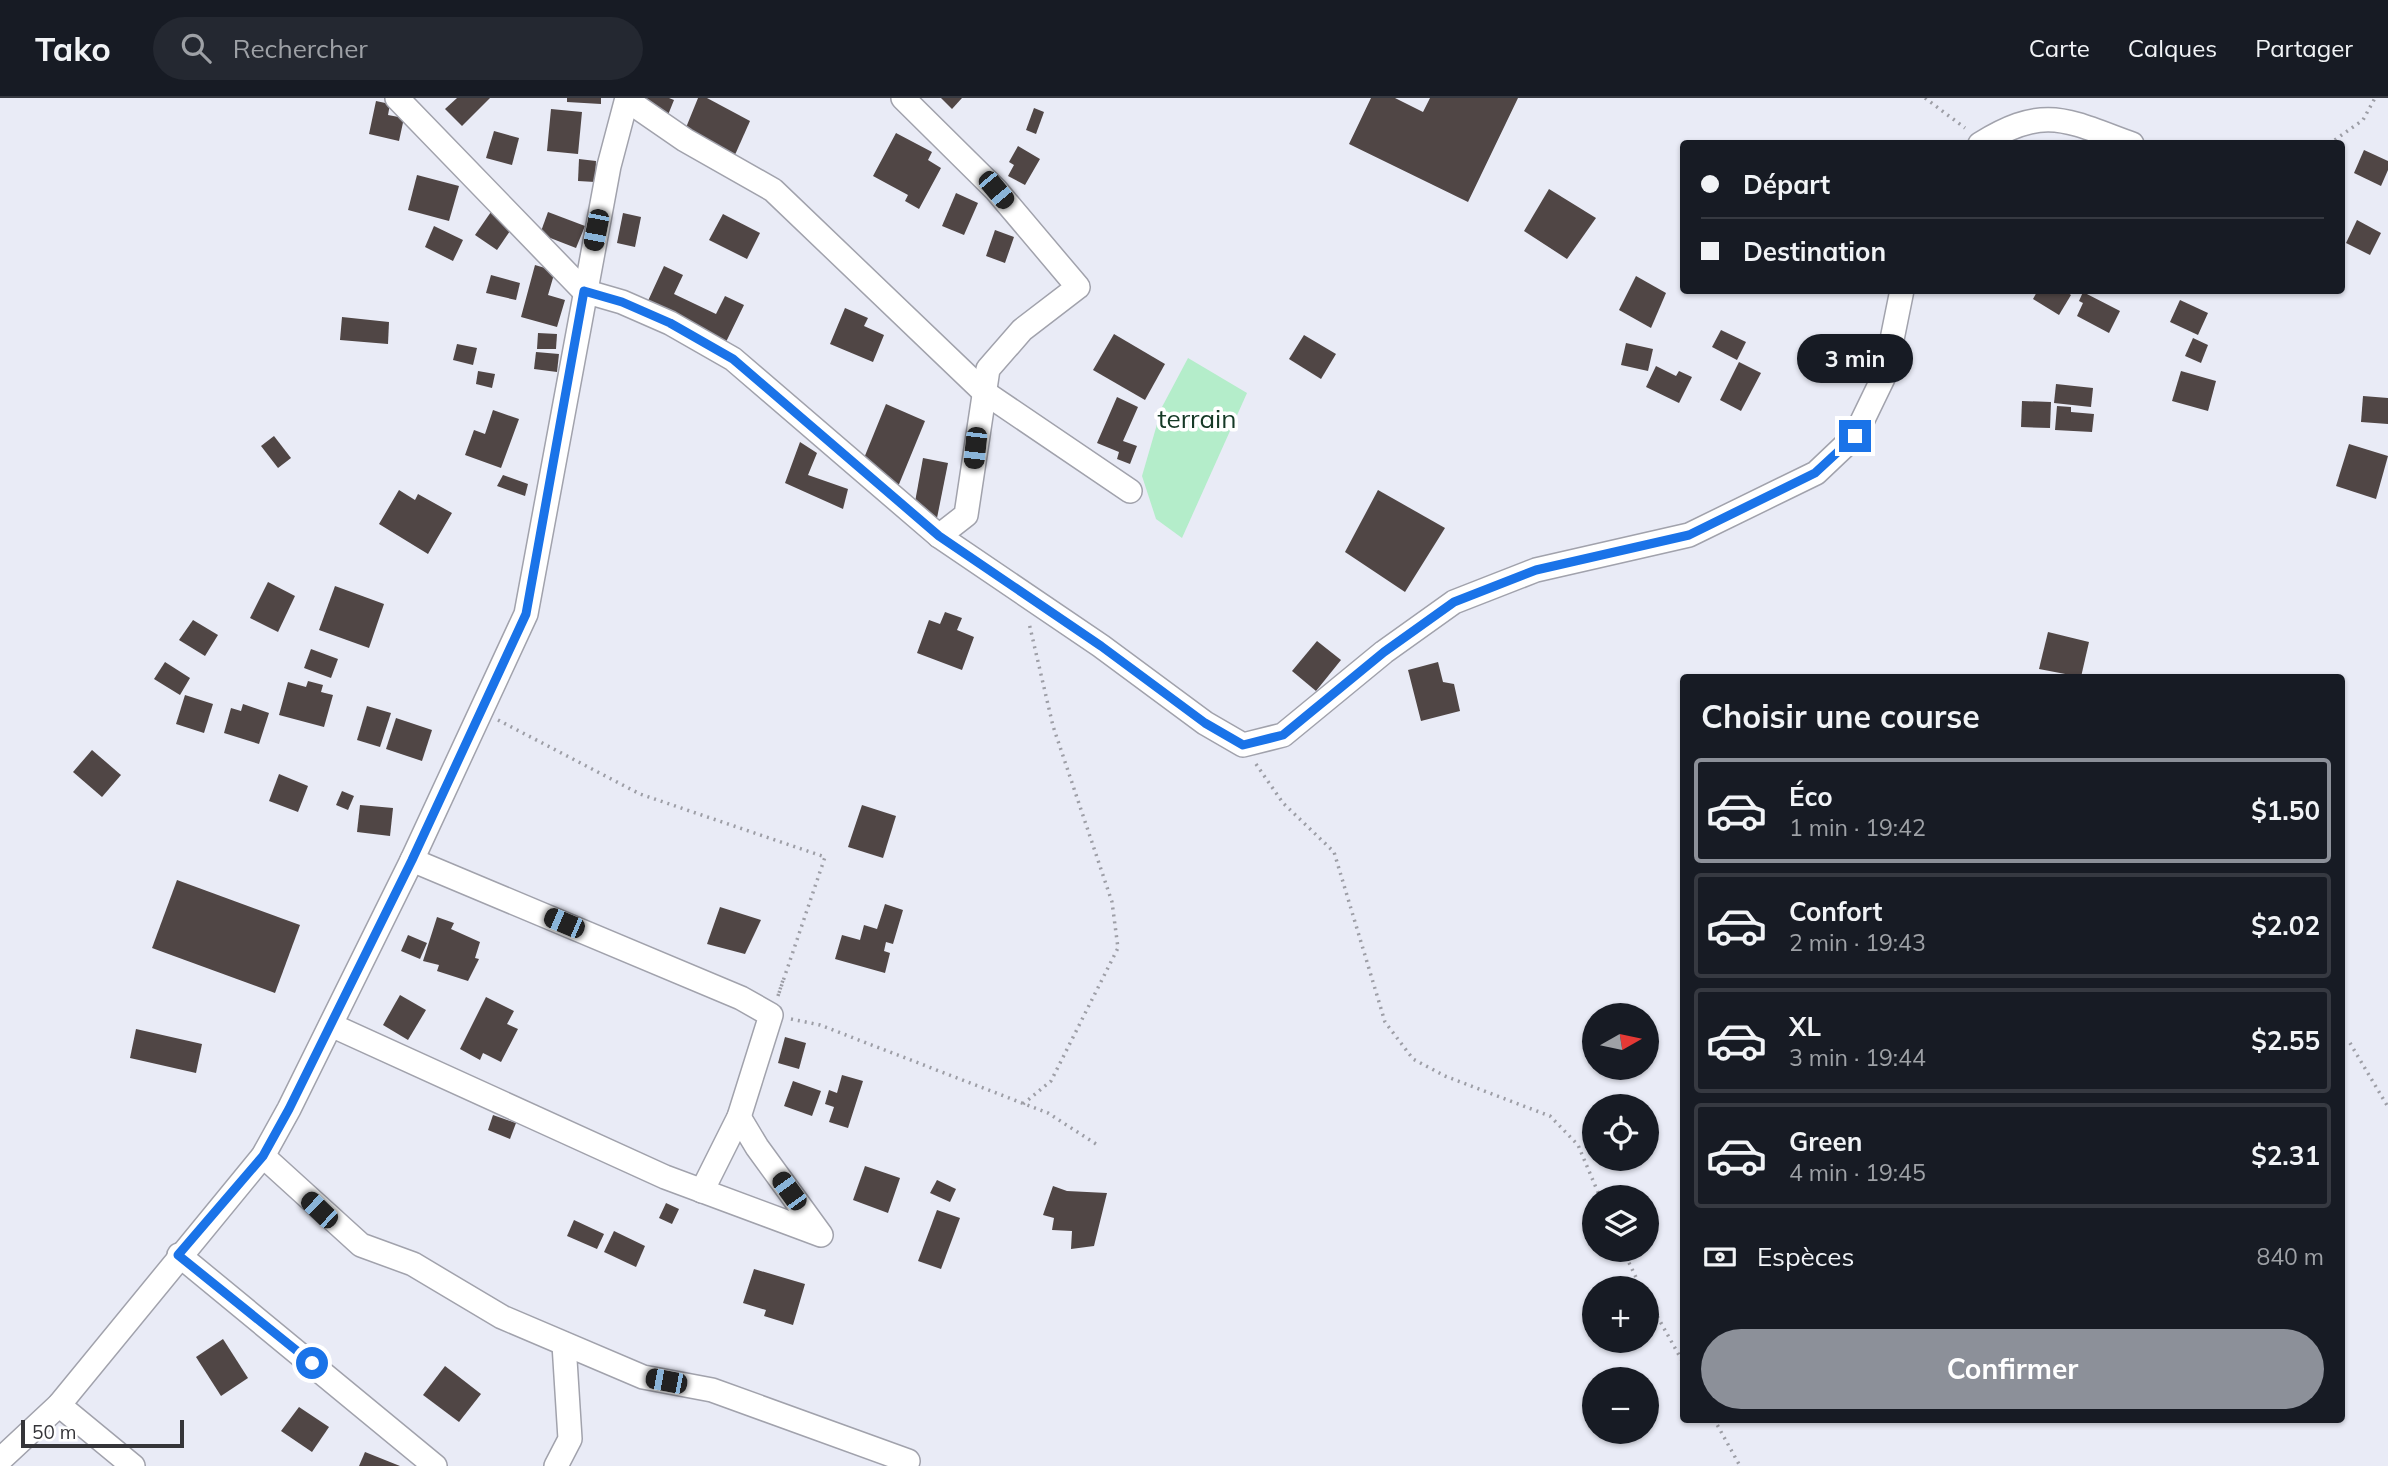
<!DOCTYPE html>
<html lang="fr">
<meta charset="utf-8">
<style>
body{margin:0;font-family:Mulish,sans-serif;background:#242831;color:#f1f3f6;height:100vh;display:flex;flex-direction:column;font-size:26px;white-space:nowrap}
*{box-sizing:border-box;margin:0}
p{font-size:23px;color:#9ea1a6}
.icon{flex:none;width:38px;height:38px;fill:none;stroke:currentColor;stroke-width:2;stroke-linecap:round;stroke-linejoin:round}
.map{position:relative;flex:1;overflow:hidden}
.details{position:absolute;left:1680px;top:576px;width:665px;height:749px;display:flex;flex-direction:column;background:#171b24;border-radius:7px;box-shadow:0 2px 5px #0004}
.details>*{flex:none}
.banner{position:absolute;left:1680px;top:42px;width:665px;height:154px;border-radius:7px;box-shadow:0 2px 5px #0004;display:grid;align-content:center;height:154px;padding:0 21px;background:#171b24}
.needle{width:46px;rotate:81deg}
.buttons{position:absolute;left:1582px;top:905px;display:grid;gap:14px}
.buttons a{display:grid;place-items:center;width:77px;height:77px;border-radius:50%;background:#171b24;box-shadow:0 2px 5px #0004;font-size:35px}
.scale{position:absolute;left:21px;bottom:18px;width:163px;box-sizing:border-box;padding-left:7px;border:4px solid #353539;border-top:0;font-size:19px;line-height:24px;white-space:nowrap;color:#353539;-webkit-text-stroke:5px #fff;paint-order:stroke}
.end{position:absolute;width:32px;height:32px;margin:-16px;border:9px solid #1a73e8;background:#fff;box-shadow:0 0 0 4px #fff}
.from{border-radius:50%}
.bubble{position:absolute;height:49px;border-radius:24px;background:#171b24;box-shadow:0 2px 5px #0004;font-size:23px;font-weight:700;line-height:49px;text-align:center}
.car{position:absolute;width:21px;height:42px;margin:-21px -10px;border-radius:9px;box-shadow:0 0 5px 2px #0007;background:linear-gradient(#222 24%,#8ab4d8 0 40%,#222 0 76%,#8ab4d8 0 86%,#222 0)}
.banner b{display:flex;align-items:center;gap:24px;height:66px;font-size:26px}
.banner b+b{border-top:2px solid #363941}
.banner i{width:18px;height:18px;background:#f1f3f6}
ul{padding:0;list-style:none}
li{display:flex;align-items:center;gap:21px;height:105px;margin:0 14px 10px;padding:0 7px;border:4px solid #363941;border-radius:7px}
li div{flex:1}
li b{display:block;font-size:26px}
li em{font-style:normal;font-weight:700}
li.selected{border-color:#8c9099}
li>.icon{width:63px;height:63px;stroke-width:1.5}
h2{padding:0 21px;font-size:32px;line-height:84px}
.pay{display:flex;align-items:center;gap:18px;height:77px;padding:0 21px;font-size:26px}
.pay p{margin-inline-start:auto}
.primary-button{display:flex;gap:14px;margin-top:auto;padding:14px 21px}
.primary-button a{flex:1;height:80px;border-radius:42px;background:#8c9099;color:#fff;font-size:28px;font-weight:700;line-height:80px;text-align:center}
header{display:flex;align-items:center;gap:42px;box-sizing:border-box;height:98px;padding:0 35px;background:#171b24;border-bottom:2px solid #363941}
header strong{font-size:33px}
nav{display:flex;gap:38px;margin-inline-start:auto;font-size:24px}
.search{width:490px;height:63px;background:#242831;display:flex;align-items:center;gap:18px;box-sizing:border-box;padding:0 24px;border-radius:38px;color:#9ea1a6;font-size:26px}
.map>svg:first-child{display:block}
</style>
<header>
<strong>Tako</strong>
<div class="search"><svg class="icon" aria-label="search" viewBox="0 0 24 24"><circle cx="10" cy="10" r="6"/><path d="M15 15l6 6"/></svg>Rechercher</div>
<nav><a>Carte</a><a>Calques</a><a>Partager</a></nav>
</header>
<div class="map">
<svg width="2388" height="1368" viewBox="0 0 2388 1368">
<rect width="100%" height="100%" fill="#e9ebf6"/>
<polygon fill="#b4edca" points="1188,260 1247,295 1182,440 1156,421 1142,378 1162,309"/>
<g fill="#504645">
<polygon points="457,0 490,0 462,28 445,11"/>
<polygon points="567,0 601,0 601,6 567,4"/>
<polygon points="642,0 669,0 674,2 668,17"/>
<polygon points="698,0 707,0 750,23 734,59 685,32"/>
<polygon points="941,0 962,0 952,11"/>
<polygon points="1371,0 1395,0 1423,14 1430,0 1518,0 1468,104 1349,46"/>
<polygon points="376,3 390,6 388,17 404,20 399,43 369,36"/>
<polygon points="1034,10 1044,14 1036,36 1026,32"/>
<polygon points="551,11 582,14 578,56 547,53"/>
<polygon points="494,33 519,40 512,67 486,60"/>
<polygon points="896,35 932,54 928,62 941,70 919,111 905,103 908,97 873,78"/>
<polygon points="1018,48 1040,61 1025,87 1008,78 1014,67 1009,64"/>
<polygon points="2364,52 2388,63 2388,72 2381,88 2354,75"/>
<polygon points="579,61 596,63 595,84 578,83"/>
<polygon points="417,77 459,88 449,123 408,112"/>
<polygon points="1549,91 1596,120 1567,161 1524,133"/>
<polygon points="956,95 978,105 964,137 942,128"/>
<polygon points="493,111 514,127 497,152 475,137"/>
<polygon points="548,114 585,128 576,150 540,136"/>
<polygon points="623,115 641,119 635,149 617,145"/>
<polygon points="723,116 760,135 747,161 709,142"/>
<polygon points="2357,122 2381,135 2370,157 2346,145"/>
<polygon points="434,128 463,142 453,163 425,149"/>
<polygon points="995,132 1014,139 1005,165 986,158"/>
<polygon points="535,167 555,173 548,197 565,202 557,229 521,219"/>
<polygon points="664,168 683,177 674,196 716,216 725,198 744,207 726,244 647,205"/>
<polygon points="491,177 520,185 516,202 486,195"/>
<polygon points="1636,178 1666,195 1651,230 1619,212"/>
<polygon points="2038,192 2064,192 2071,197 2059,217 2033,201"/>
<polygon points="2083,194 2120,213 2109,235 2077,218 2083,205 2079,203"/>
<polygon points="2180,202 2208,215 2198,237 2170,224"/>
<polygon points="845,210 868,220 864,228 884,237 873,264 830,246"/>
<polygon points="342,219 389,224 388,246 340,242"/>
<polygon points="1721,232 1746,244 1737,262 1712,249"/>
<polygon points="538,235 557,236 556,251 537,251"/>
<polygon points="1114,236 1165,266 1145,302 1093,272"/>
<polygon points="1304,237 1336,256 1321,281 1289,261"/>
<polygon points="2193,240 2208,247 2201,265 2185,258"/>
<polygon points="1626,245 1653,251 1648,273 1621,267"/>
<polygon points="457,246 477,250 473,267 453,262"/>
<polygon points="536,254 559,256 557,274 534,271"/>
<polygon points="1739,264 1761,275 1741,313 1720,302"/>
<polygon points="1656,268 1676,278 1679,273 1692,279 1679,305 1646,289"/>
<polygon points="478,273 495,276 492,290 476,286"/>
<polygon points="2181,273 2216,283 2208,313 2172,303"/>
<polygon points="2056,286 2093,290 2091,309 2054,305"/>
<polygon points="2363,298 2388,300 2388,326 2361,324"/>
<polygon points="1117,299 1138,309 1123,343 1137,348 1130,366 1117,361 1119,354 1097,345"/>
<polygon points="2022,303 2051,304 2050,330 2021,329"/>
<polygon points="886,306 925,323 895,396 862,365"/>
<polygon points="2057,308 2071,309 2071,314 2094,316 2092,334 2055,332"/>
<polygon points="493,312 519,321 501,370 465,357 474,332 485,336"/>
<polygon points="274,338 291,360 278,370 261,348"/>
<polygon points="800,344 817,355 808,377 848,391 843,411 785,385"/>
<polygon points="2349,346 2388,358 2376,401 2336,388"/>
<polygon points="923,360 948,365 936,425 915,404"/>
<polygon points="503,377 528,386 525,398 497,388"/>
<polygon points="399,392 415,402 418,396 452,415 428,456 379,426"/>
<polygon points="1378,392 1445,430 1405,494 1345,454"/>
<polygon points="268,484 295,498 278,534 250,520"/>
<polygon points="335,488 384,506 369,550 319,532"/>
<polygon points="945,514 962,520 957,532 974,539 962,572 917,555 929,522 940,526"/>
<polygon points="193,522 218,537 205,558 179,542"/>
<polygon points="2048,534 2089,544 2081,579 2039,571"/>
<polygon points="1317,543 1341,562 1316,593 1292,573"/>
<polygon points="311,551 338,561 331,580 304,570"/>
<polygon points="165,564 190,580 180,597 154,581"/>
<polygon points="1438,564 1443,584 1454,586 1460,613 1421,623 1408,572"/>
<polygon points="308,583 323,587 321,594 333,597 324,629 279,617 288,584 306,589"/>
<polygon points="185,597 213,606 204,635 176,626"/>
<polygon points="243,606 269,615 259,646 224,635 231,610 241,613"/>
<polygon points="367,608 391,615 380,649 357,642"/>
<polygon points="396,620 432,632 422,663 386,651"/>
<polygon points="92,652 121,677 102,699 73,674"/>
<polygon points="279,676 308,688 298,714 269,703"/>
<polygon points="342,693 354,698 348,712 336,707"/>
<polygon points="360,707 393,710 390,738 357,734"/>
<polygon points="862,707 896,718 883,760 848,749"/>
<polygon points="177,782 300,827 275,895 152,850"/>
<polygon points="885,806 903,812 893,846 886,844 884,853 890,855 885,875 835,861 842,837 860,842 864,827 877,831"/>
<polygon points="720,809 761,822 745,856 707,846"/>
<polygon points="437,819 454,825 451,831 480,844 475,860 479,861 468,883 437,873 439,867 423,863"/>
<polygon points="408,837 427,845 420,861 401,853"/>
<polygon points="400,897 426,912 408,942 383,927"/>
<polygon points="486,899 514,913 507,926 518,931 501,964 483,955 480,962 460,951"/>
<polygon points="136,931 202,946 196,975 130,960"/>
<polygon points="785,939 806,945 799,971 778,965"/>
<polygon points="842,977 863,983 848,1030 829,1024 834,1009 825,1006 829,992 837,995"/>
<polygon points="793,983 821,993 812,1018 784,1008"/>
<polygon points="493,1017 516,1025 510,1041 488,1032"/>
<polygon points="865,1068 900,1080 888,1115 853,1102"/>
<polygon points="937,1082 956,1091 950,1104 930,1095"/>
<polygon points="1053,1088 1067,1093 1107,1095 1094,1148 1071,1151 1072,1133 1052,1132 1054,1120 1043,1117"/>
<polygon points="666,1105 679,1111 672,1126 659,1120"/>
<polygon points="937,1112 960,1120 941,1171 918,1163"/>
<polygon points="574,1122 604,1136 597,1151 567,1138"/>
<polygon points="614,1133 645,1148 636,1169 604,1154"/>
<polygon points="754,1171 805,1186 793,1227 764,1218 766,1212 743,1205"/>
<polygon points="223,1241 248,1280 221,1298 196,1259"/>
<polygon points="445,1268 481,1296 459,1324 423,1297"/>
<polygon points="299,1309 329,1329 312,1354 281,1333"/>
<polygon points="365,1354 400,1368 359,1368"/>
</g>
<g fill="none" stroke-linecap="round" stroke-linejoin="round">
<defs>
<g id="minor">
<polyline points="397,0 584,193 622,204 670,225 733,261 939,438 1101,548 1205,625 1243,647 1283,637 1384,554 1454,504 1536,472 1689,437 1816,375 1855,338 1885,276 1902,192"/>
<polyline points="903,0 996,92 1078,189 1022,232 988,271 966,417 939,438"/>
<polyline points="627,2 685,42 773,92 984,294 1130,393"/>
<path d="M 1980,46 C 2045,6 2066,22 2132,46"/>
<polyline points="412,762 741,900 771,917 739,1019 702,1093"/>
<polyline points="331,927 665,1079 821,1137 757,1049 739,1019"/>
<polyline points="263,1058 361,1147 413,1166 502,1219 643,1279 712,1292 908,1363"/>
<polyline points="179,1157 435,1368"/>
<polyline points="59,1307 133,1368"/>
<polyline points="0,1362 59,1307 263,1058 289,1011 412,762 526,516 609,68 627,0"/>
<polyline points="556,1368 570,1341 564,1246"/>
</g>
</defs>
<use href="#minor" stroke="#a1a2ac" stroke-width="26"/>
<g stroke="#9d9ea6" stroke-width="3.5" stroke-dasharray="2 5" stroke-linecap="butt">
<polyline points="1925,0 1965,30"/>
<polyline points="2329,46 2363,22 2375,0"/>
<polyline points="498,622 640,696 825,759 779,895"/>
<polyline points="1256,666 1283,705 1334,754 1385,924 1413,961 1445,978 1550,1018 1578,1047 1600,1099"/>
<polyline points="778,898 783,882"/>
<polyline points="791,921 820,927 1048,1015 1096,1046"/>
<polyline points="2350,945 2388,1009"/>
<polyline points="1023,1006 1051,983 1118,850 1112,804 1053,628 1029,525"/>
<polyline points="1623,1152 1641,1190"/>
<polyline points="1647,1200 1684,1266"/>
<polyline points="1714,1321 1740,1368"/>
</g>
<use href="#minor" stroke="#fff" stroke-width="23"/>
</g>
<g fill="none" stroke-linecap="round" stroke-linejoin="round">
<polyline stroke="#1a73e8" stroke-width="9" points="312,1265 178,1157 263,1058 289,1011 412,762 526,516 584,193 622,204 670,225 733,261 939,438 1101,548 1205,625 1243,647 1283,637 1384,554 1454,504 1536,472 1689,437 1815,375 1855,338"/>
</g>
<g text-anchor="middle" dominant-baseline="central" stroke-width="7" stroke-linejoin="round" paint-order="stroke">
<g font-size="26" fill="#153926" stroke="#fff">
<text x="1197" y="320">terrain</text>
</g>
</g>
</svg>
<div class="buttons">
<a><svg class="needle" viewBox="-14 -14 28 28"><path d="M0-13l5 13h-10z" fill="#e53935"/><path d="M0 13l5-13h-10z" fill="#9ea1a6"/></svg></a>
<a><svg class="icon" aria-label="locate" viewBox="0 0 24 24"><circle cx="12" cy="12" r="6"/><path d="M12 2v4M12 18v4M2 12h4M18 12h4"/></svg></a>
<a><svg class="icon" aria-label="layers" viewBox="0 0 24 24"><path d="M12 4l9 5-9 5-9-5zM3 14l9 5 9-5"/></svg></a>
<a>+</a>
<a>−</a>
</div>
<div class="scale">50 m</div>
<i class="end from" style="left:312px;top:1265px"></i>
<i class="end" style="left:1855px;top:338px"></i>
<div class="bubble" style="left:1797px;top:236px;width:116px">3 min</div>
<i class="car" style="left:996px;top:92px;rotate:140deg"></i>
<i class="car" style="left:596px;top:132px;rotate:191deg"></i>
<i class="car" style="left:975px;top:350px;rotate:186deg"></i>
<i class="car" style="left:564px;top:825px;rotate:293deg"></i>
<i class="car" style="left:789px;top:1093px;rotate:324deg"></i>
<i class="car" style="left:319px;top:1112px;rotate:314deg"></i>
<i class="car" style="left:666px;top:1283px;rotate:281deg"></i>
<div class="banner">
<b><i class="from"></i>Départ</b>
<b><i></i>Destination</b>
</div>
<section class="details">
<h2>Choisir une course</h2>
<ul>
<li class="selected"><svg class="icon" aria-label="car" viewBox="0 0 24 24"><path d="M5 17H2v-5l4-1 3-4h7l3 4 3 1v5h-3M9 17h6M6 11h13"/><circle cx="7" cy="17" r="2"/><circle cx="17" cy="17" r="2"/></svg><div><b>Éco</b><p>1 min · 19:42</p></div><em>$1.50</em></li>
<li><svg class="icon" aria-label="car" viewBox="0 0 24 24"><path d="M5 17H2v-5l4-1 3-4h7l3 4 3 1v5h-3M9 17h6M6 11h13"/><circle cx="7" cy="17" r="2"/><circle cx="17" cy="17" r="2"/></svg><div><b>Confort</b><p>2 min · 19:43</p></div><em>$2.02</em></li>
<li><svg class="icon" aria-label="car" viewBox="0 0 24 24"><path d="M5 17H2v-5l4-1 3-4h7l3 4 3 1v5h-3M9 17h6M6 11h13"/><circle cx="7" cy="17" r="2"/><circle cx="17" cy="17" r="2"/></svg><div><b>XL</b><p>3 min · 19:44</p></div><em>$2.55</em></li>
<li><svg class="icon" aria-label="car" viewBox="0 0 24 24"><path d="M5 17H2v-5l4-1 3-4h7l3 4 3 1v5h-3M9 17h6M6 11h13"/><circle cx="7" cy="17" r="2"/><circle cx="17" cy="17" r="2"/></svg><div><b>Green</b><p>4 min · 19:45</p></div><em>$2.31</em></li>
</ul>
<div class="pay"><svg class="icon" aria-label="cash" viewBox="0 0 24 24"><path d="M3 7h18v10H3z"/><circle cx="12" cy="12" r="2"/></svg>Espèces<p>840 m</p></div>
<div class="primary-button"><a>Confirmer</a></div>
</section>
</div>
